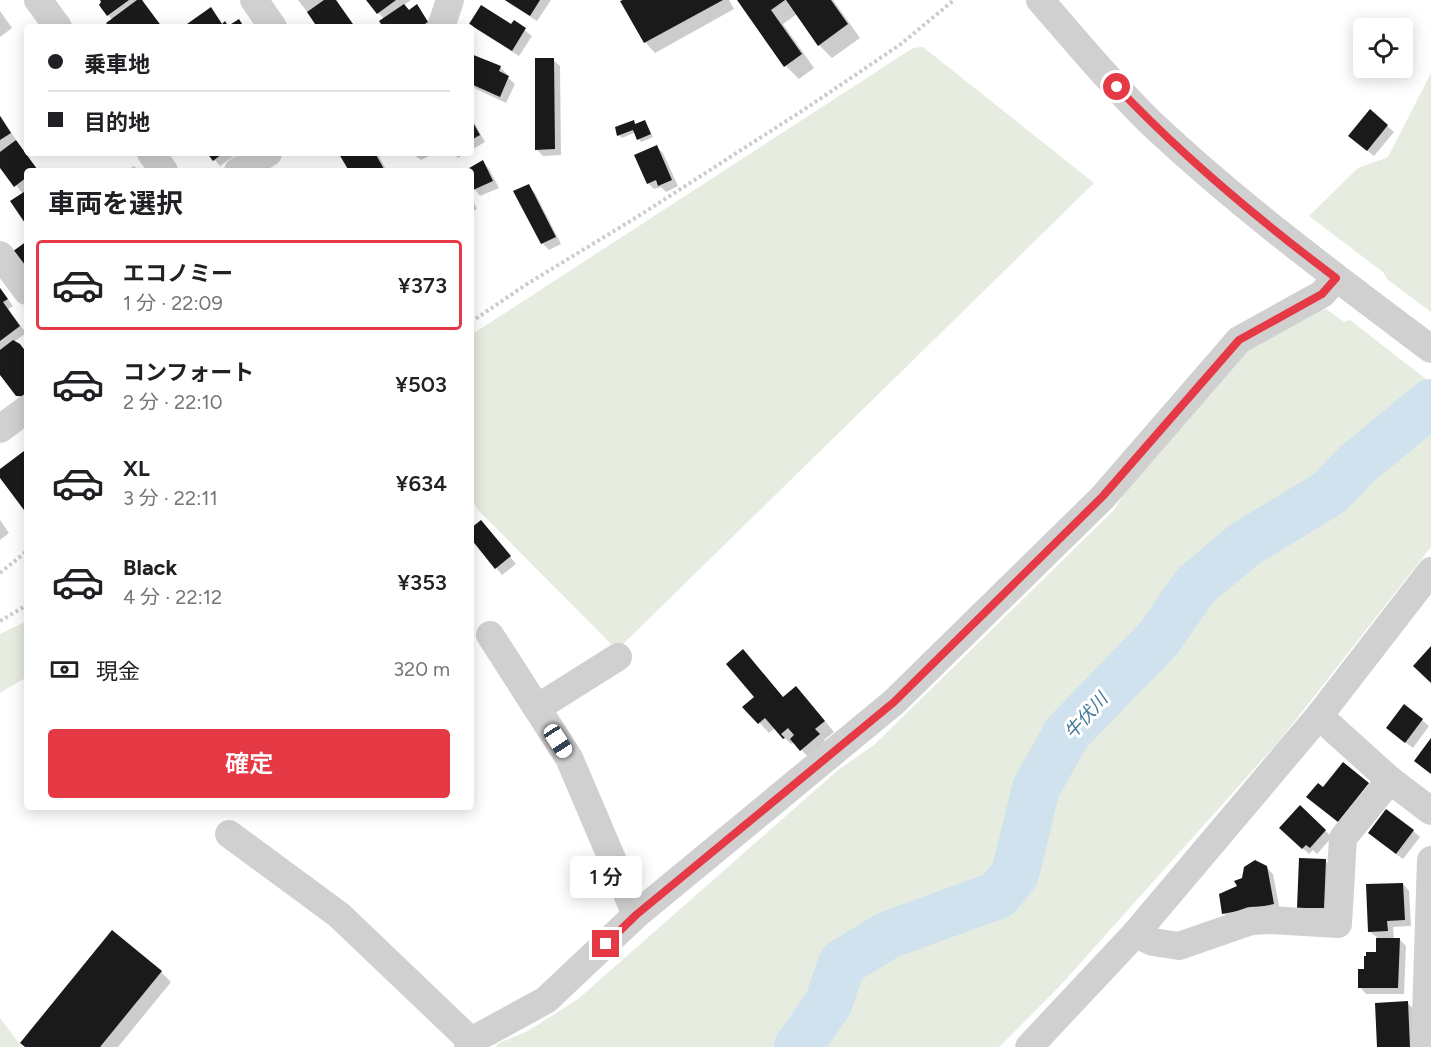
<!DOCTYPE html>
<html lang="ja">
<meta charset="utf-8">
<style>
body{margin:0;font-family:Figtree,"Noto Sans JP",sans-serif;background:#f6f6f6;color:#202124;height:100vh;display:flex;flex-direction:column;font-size:22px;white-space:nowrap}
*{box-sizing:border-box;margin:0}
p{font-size:20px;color:#757577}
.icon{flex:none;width:33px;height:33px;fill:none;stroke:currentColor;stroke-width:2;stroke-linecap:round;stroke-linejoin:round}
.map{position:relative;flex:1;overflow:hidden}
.details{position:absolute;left:24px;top:168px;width:450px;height:642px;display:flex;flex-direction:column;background:#fff;border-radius:6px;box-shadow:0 3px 15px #0003}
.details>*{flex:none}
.banner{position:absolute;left:24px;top:24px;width:450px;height:132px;border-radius:6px;box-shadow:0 3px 15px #0003;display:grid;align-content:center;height:132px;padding:0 24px;background:#fff}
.tools{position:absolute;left:1353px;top:18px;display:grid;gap:12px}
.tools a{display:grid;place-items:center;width:60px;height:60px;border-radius:6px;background:#fff;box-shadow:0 3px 15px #0003;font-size:30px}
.end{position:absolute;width:27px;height:27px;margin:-14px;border:8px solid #e63946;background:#fff;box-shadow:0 0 0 3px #fff}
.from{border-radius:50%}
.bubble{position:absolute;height:42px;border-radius:6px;background:#fff;box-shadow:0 3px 15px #0003;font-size:20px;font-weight:600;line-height:42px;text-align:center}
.car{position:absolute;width:18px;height:36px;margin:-18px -9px;border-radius:8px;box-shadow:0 0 4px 2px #0007;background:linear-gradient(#fff 24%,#345 0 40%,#fff 0 76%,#345 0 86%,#fff 0)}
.banner b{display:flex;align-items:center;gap:21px;height:57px;font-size:22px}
.banner b+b{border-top:2px solid #e0e0e0}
.banner i{width:15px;height:15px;background:#202124}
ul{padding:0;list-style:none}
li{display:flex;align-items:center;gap:18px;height:90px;margin:0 12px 9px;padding:0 12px;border:3px solid transparent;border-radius:6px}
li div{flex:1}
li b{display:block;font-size:22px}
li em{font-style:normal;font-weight:600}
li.on{border-color:#e63946}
li>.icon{width:54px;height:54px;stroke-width:1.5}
h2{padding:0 24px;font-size:27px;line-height:72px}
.pay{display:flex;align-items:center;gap:15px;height:66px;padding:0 24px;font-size:22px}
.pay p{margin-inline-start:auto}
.primary-button{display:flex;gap:12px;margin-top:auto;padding:12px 24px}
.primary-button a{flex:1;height:69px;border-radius:6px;background:#e63946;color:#fff;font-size:24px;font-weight:600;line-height:69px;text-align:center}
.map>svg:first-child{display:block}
</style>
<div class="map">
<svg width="1431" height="1047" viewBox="0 0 1431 1047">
<rect width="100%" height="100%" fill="#fff"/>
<g fill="#e6ecdf">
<polygon points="923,47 1094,183 617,650 478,510 471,498 471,335 913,48"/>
<polygon points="1431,73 1431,312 1387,279 1383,272 1309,216 1358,168 1388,157"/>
<polygon points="1326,309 1344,322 1350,320 1431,383 1431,547 1280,740 1059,987 999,1047 496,1047 499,1043 528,1031 578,999 837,771 874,745 1114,510 1161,432 1215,369 1304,315"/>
<polygon points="27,621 27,677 0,693 0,634"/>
<polygon points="0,1018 22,1047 0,1047"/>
</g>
<g fill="#0003">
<polygon points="101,0 143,0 142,2 162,27 111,27 113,20 108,15"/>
<polygon points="298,0 336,0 355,27 319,27"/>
<polygon points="368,0 411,0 404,5 410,11 417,6 432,27 385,27 384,19"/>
<polygon points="504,0 551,0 537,21"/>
<polygon points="626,0 729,0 734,9 655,53 645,42"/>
<polygon points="739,0 833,0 860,38 832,58 819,45 797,14 783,24 814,68 799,79 786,66"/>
<polygon points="0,11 12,28 0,37"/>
<polygon points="514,22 532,36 519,56 478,30 471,23 512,26"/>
<polygon points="471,56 500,67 507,74 506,76 515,84 506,103 476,89 471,84"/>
<polygon points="553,60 560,66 561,155 543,156 536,149"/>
<polygon points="0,115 16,140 15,141 39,171 27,171 27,223 23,194 0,165"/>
<polygon points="471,117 485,142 471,150"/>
<polygon points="633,121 637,125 645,121 653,137 641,142 636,132 622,138 619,135"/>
<polygon points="1387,126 1394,132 1374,156 1357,142"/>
<polygon points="657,147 663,153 678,186 666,192 661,187 654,189 648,183"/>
<polygon points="209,153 238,153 220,166"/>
<polygon points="344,153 377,153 387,171 351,171"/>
<polygon points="407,153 432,153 433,154 421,160 414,155 410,156"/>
<polygon points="453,153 466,153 458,158"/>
<polygon points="483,162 489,169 499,188 480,196 471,184 471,171 467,171"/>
<polygon points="134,166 139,171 127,171"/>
<polygon points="528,186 535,193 561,244 549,250 542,243"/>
<polygon points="471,197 477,209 471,212"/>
<polygon points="0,288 13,306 8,309 26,333 14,342 27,353 27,402 24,402 17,395 0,373"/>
<polygon points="0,520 9,533 0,540"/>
<polygon points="487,528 516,564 502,575 471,536 471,529"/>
<polygon points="743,651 784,698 806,698 834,732 824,740 829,745 811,760 794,742 791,744 775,728 769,733 745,707 756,697"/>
<polygon points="1422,720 1429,726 1413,748 1394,734"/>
<polygon points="1300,807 1332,837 1317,854 1313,850 1309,854 1281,828"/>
<polygon points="1413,831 1420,837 1403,859 1377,840"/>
<polygon points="1325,861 1332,867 1330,914 1305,914"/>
<polygon points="1266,867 1273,874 1280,911 1230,920 1224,913 1239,887"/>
<polygon points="1403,884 1409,891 1411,926 1393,927 1394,940 1400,940 1406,946 1404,994 1366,994 1360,987 1365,970 1378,953 1378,938 1369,931"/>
<polygon points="161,972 171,982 118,1047 26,1047"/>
<polygon points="1407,1003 1414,1009 1416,1047 1378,1047"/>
</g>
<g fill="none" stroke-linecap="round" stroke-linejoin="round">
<polyline stroke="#cfe2ee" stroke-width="48" points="798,1047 828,1004 842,963 888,935 998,895 1015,874 1036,788 1067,733 1159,638 1195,586 1245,544 1329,493 1356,465 1431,403"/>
</g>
<g fill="#1a1a1a">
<polygon points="100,0 129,0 107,16 99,5 101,2"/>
<polygon points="137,0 142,0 162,27 110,27 106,23"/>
<polygon points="324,0 336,0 355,27 317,27 307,12"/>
<polygon points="366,0 396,0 377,14"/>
<polygon points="505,0 540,0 530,16"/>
<polygon points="623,0 723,0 644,43 620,1"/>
<polygon points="737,0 785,0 771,10 802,54 784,67"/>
<polygon points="786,0 831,0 848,24 818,46"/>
<polygon points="404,4 409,10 417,4 428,22 420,27 383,27 379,21"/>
<polygon points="481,5 511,24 514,20 526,28 512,51 469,24"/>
<polygon points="211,7 222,24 225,21 228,26 239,19 244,27 189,27 187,24"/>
<polygon points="471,54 501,66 499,71 509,76 500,97 471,84"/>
<polygon points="535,58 554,58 555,149 535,150"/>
<polygon points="1370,109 1388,125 1367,151 1348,136"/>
<polygon points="0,116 11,133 0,140"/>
<polygon points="471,119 480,135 471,140"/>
<polygon points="634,120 635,124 645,120 651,134 637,140 633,130 617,136 615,127"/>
<polygon points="16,140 37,169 27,171 27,177 14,187 0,168 0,152"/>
<polygon points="657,145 672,180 658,186 656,180 647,184 634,155"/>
<polygon points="207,153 223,153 213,161"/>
<polygon points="341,153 375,153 385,171 349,171 339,154"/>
<polygon points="483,160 493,181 473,190 471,171 464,171"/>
<polygon points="529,184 556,237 541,244 513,191"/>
<polygon points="27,190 27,226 10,201"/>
<polygon points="27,241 27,273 12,252"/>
<polygon points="0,288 8,299 3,302 20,326 0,341"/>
<polygon points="13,340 20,344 27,353 27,392 22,396 16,396 0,375 0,350"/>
<polygon points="24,451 27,455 27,514 0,478 0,469"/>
<polygon points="481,520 511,556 495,569 471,539 471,528"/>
<polygon points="1431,646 1431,683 1413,666"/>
<polygon points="743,649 783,697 796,686 825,721 815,729 820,734 800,751 790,739 794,735 788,728 781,734 785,738 783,739 765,718 758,724 742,707 754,697 726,664"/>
<polygon points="1404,704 1423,719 1405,743 1386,728"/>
<polygon points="1431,738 1431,774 1414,761"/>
<polygon points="1343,762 1369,783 1338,822 1306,797 1318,783 1323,787"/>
<polygon points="1300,805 1326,830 1310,848 1306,845 1302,849 1279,828"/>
<polygon points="1386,809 1414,830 1396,854 1368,833"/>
<polygon points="1299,858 1326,859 1324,908 1297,908"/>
<polygon points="1255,860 1267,866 1274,904 1222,914 1219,894 1237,886 1234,881 1242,878 1244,867"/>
<polygon points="1403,883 1405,920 1387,921 1388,931 1368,932 1366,884"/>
<polygon points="112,930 162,971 100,1047 25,1047 20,1043"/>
<polygon points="1376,938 1400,938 1398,988 1358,988 1358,969 1364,969 1364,956 1366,956 1366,952 1376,952"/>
<polygon points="1408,1001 1410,1047 1377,1047 1375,1003"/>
</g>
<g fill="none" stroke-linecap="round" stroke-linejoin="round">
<g stroke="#cdcdcd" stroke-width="4" stroke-dasharray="3 3" stroke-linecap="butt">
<polyline points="471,322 527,284 637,217 805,109 901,44 954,0"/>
<polyline points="0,573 27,551"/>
<polyline points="0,621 27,605"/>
</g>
<g stroke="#d0d0d0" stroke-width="28">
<polyline points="38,0 58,27"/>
<polyline points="254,0 273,27"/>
<path d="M 1040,0 C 1076,41 1111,84 1150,122 C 1238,205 1335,277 1431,349"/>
<polyline points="441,27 450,0"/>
<polyline points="151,153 164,171"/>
<polyline points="238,171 268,153"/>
<polyline points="0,255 27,291"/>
<polyline points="0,429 27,409"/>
<polyline points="490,635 569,758 636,915"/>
<polyline points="537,708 618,657"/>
<polyline points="1319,716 1390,780 1431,811"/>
<polyline points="229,834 339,915 471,1041"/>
<polyline points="1135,934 1153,942 1179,946 1251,921 1269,920 1338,924 1343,838 1390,780"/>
<polyline points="468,1047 471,1041 546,1000 636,915 894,702 1103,497 1239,340 1322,294 1336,278"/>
<polyline points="1029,1047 1135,934 1319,716 1431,571"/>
<polyline points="1425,1047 1431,860"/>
</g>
</g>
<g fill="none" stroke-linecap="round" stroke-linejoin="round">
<path stroke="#e63946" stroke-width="8" d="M 606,944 L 636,915 L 894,702 L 1103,496 L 1239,340 L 1322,294 L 1336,278 C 1259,220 1184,158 1117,87"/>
</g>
<g text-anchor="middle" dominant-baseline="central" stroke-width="6" stroke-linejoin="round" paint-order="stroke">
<g font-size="18" font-style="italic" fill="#3f7597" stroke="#fff">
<text transform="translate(1086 716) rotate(-48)">牛伏川</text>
</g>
</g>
</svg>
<div class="tools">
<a><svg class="icon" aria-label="locate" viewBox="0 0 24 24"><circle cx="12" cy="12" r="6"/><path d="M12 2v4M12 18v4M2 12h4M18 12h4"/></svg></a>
</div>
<i class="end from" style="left:1117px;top:87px"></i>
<i class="end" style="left:606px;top:944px"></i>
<div class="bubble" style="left:570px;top:856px;width:72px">1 分</div>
<i class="car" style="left:558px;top:741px;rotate:147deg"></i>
<div class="banner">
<b><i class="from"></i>乗車地</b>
<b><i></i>目的地</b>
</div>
<section class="details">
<h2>車両を選択</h2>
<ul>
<li class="on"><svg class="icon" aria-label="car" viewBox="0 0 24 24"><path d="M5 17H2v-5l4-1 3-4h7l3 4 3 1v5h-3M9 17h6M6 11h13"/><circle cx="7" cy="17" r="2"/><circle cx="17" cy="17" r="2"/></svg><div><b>エコノミー</b><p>1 分 · 22:09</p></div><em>¥373</em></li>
<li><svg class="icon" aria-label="car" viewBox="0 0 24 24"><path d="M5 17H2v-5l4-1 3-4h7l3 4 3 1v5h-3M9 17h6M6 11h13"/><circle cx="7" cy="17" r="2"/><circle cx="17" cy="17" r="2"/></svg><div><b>コンフォート</b><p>2 分 · 22:10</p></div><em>¥503</em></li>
<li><svg class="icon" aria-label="car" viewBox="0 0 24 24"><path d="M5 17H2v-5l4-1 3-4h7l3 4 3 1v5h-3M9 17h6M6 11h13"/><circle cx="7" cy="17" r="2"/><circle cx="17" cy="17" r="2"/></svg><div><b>XL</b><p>3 分 · 22:11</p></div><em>¥634</em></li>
<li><svg class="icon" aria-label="car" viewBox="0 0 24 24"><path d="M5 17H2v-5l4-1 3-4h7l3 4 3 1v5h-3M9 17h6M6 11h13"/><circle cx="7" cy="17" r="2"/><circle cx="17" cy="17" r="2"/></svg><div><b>Black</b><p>4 分 · 22:12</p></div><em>¥353</em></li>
</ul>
<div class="pay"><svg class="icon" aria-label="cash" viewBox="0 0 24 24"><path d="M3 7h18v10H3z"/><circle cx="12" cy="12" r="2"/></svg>現金<p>320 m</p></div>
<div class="primary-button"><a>確定</a></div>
</section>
</div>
